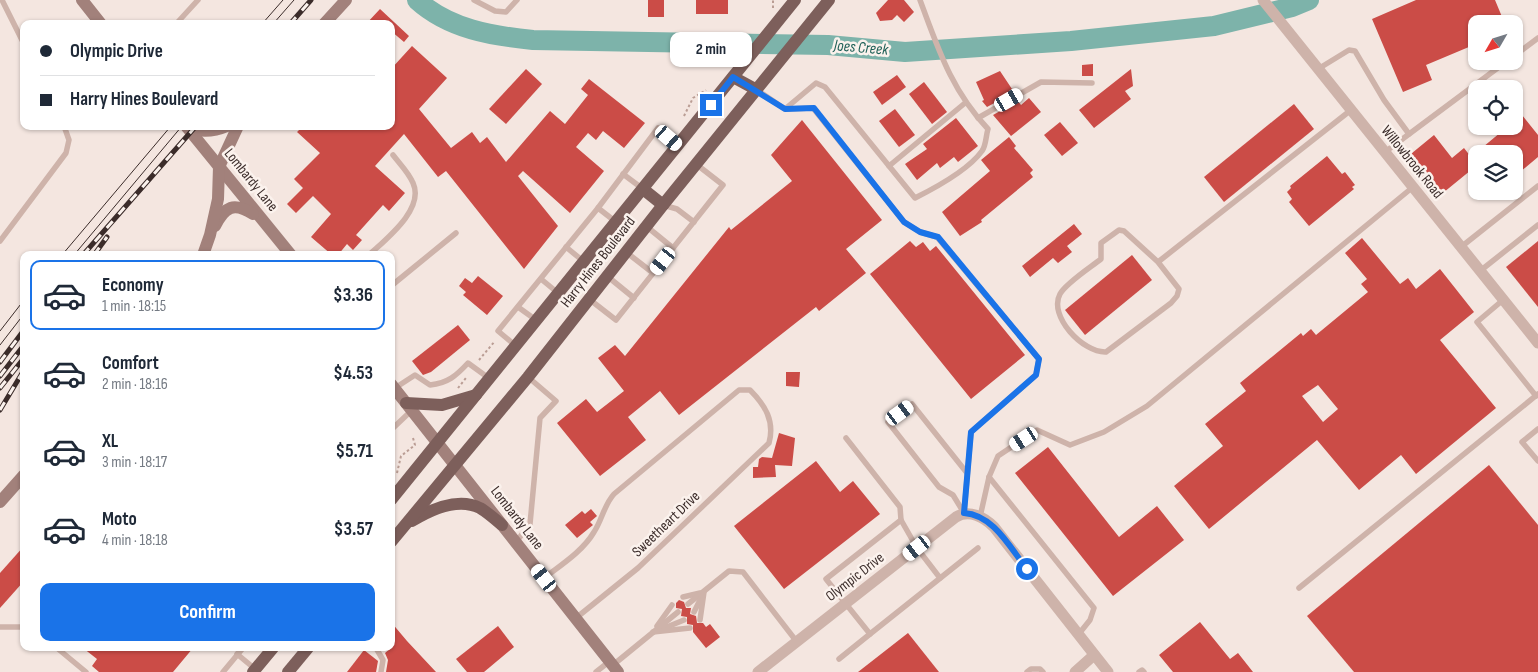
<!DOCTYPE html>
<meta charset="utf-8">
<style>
body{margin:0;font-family:"Sofia Sans Condensed",sans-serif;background:#f6f6f7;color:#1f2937;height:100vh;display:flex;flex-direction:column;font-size:19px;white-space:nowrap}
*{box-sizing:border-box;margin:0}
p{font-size:16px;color:#747a83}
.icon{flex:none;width:28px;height:28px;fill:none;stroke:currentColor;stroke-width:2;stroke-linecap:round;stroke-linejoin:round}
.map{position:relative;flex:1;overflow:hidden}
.details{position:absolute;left:20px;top:251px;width:375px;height:400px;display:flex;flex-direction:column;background:#fff;border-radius:10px;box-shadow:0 1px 4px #0004}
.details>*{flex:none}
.top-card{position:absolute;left:20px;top:20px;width:375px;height:110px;border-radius:10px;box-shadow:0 1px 4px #0004;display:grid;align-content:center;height:110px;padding:0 20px;background:#fff}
.needle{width:32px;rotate:231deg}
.buttons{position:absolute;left:1468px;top:15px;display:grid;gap:10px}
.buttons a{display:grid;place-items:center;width:55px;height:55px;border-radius:10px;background:#fff;box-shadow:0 1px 4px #0004;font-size:25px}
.end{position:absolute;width:22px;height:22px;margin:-11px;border:6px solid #1a73e8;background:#fff;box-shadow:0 0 0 2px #fff}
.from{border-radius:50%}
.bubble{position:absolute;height:35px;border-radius:10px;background:#fff;box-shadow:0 1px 4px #0004;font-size:16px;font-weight:700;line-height:35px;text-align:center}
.car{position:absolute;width:15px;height:30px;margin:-15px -8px;border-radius:6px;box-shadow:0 0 4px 1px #0007;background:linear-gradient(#fff 24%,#345 0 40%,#fff 0 76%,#345 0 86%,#fff 0)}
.top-card b{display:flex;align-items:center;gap:18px;height:48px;font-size:19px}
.top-card b+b{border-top:1px solid #e0e1e3}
.top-card i{width:12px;height:12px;background:#1f2937}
ul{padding:9px 0 0;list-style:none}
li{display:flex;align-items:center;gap:15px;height:70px;margin:0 10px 8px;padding:0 10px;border:2px solid transparent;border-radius:10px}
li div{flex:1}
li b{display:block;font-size:19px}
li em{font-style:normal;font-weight:700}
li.current{border-color:#1a73e8}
li>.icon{width:45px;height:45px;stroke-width:1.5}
.primary-button{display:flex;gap:10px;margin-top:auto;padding:10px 20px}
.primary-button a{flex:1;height:58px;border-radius:10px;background:#1a73e8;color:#fff;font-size:20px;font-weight:700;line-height:58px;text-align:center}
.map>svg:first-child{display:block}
</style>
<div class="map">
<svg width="1538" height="672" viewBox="0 0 1538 672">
<rect width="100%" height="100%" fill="#f4e6e0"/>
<polygon fill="#c0c59e" points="1282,0 1314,0 1290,11"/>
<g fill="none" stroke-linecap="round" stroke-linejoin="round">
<path stroke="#7db3aa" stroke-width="20" d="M 417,0 C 449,29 492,36 533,40 L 828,45 L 905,52 L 1071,41 L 1214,26 L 1292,7 L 1309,0"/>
</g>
<g fill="#cb4c47" fill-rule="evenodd">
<rect x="648" y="0" width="16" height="17"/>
<rect x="696" y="0" width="32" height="14"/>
<polygon points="888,0 904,0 914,12 904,22 897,15 892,20 880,21 876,13"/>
<polygon points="1416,0 1495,0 1505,24 1476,24 1476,44 1426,65 1432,80 1403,92 1372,19"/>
<polygon points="380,9 409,36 404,42 391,31 391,24 366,24"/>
<polygon points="412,46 447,78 419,109 451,148 472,132 480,143 487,137 506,162 550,111 565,124 588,95 581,89 589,79 645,123 624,148 603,131 596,140 588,133 576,147 604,171 570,213 523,171 518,176 558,226 524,269 446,171 438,177 404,134 375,166 405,193 389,211 383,205 356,235 362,240 353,250 347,244 338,255 332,255 311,237 331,214 313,196 296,213 287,204 303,188 294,179 320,153 297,132 303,126 391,126 391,69"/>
<polygon points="1093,64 1093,76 1082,76 1082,65"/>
<polygon points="526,69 542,84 506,124 489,109"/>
<polygon points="1131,69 1133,86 1125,91 1131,99 1094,128 1079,110"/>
<polygon points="1000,71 1012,89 1009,91 1011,94 987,107 982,101 984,100 976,82"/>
<polygon points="897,75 906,87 882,105 873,92"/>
<polygon points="924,82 947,112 932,124 909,94"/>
<polygon points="1029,98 1041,112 1011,136 993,115 1018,101 1021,105"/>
<polygon points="1294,104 1314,129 1224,202 1204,177"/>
<polygon points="1514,105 1538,135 1538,157 1514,177 1514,154 1476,154 1476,166 1438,197 1406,158 1434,135 1452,158 1464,148 1471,157 1501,132 1496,126 1514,126"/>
<polygon points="895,109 915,135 899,147 879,121"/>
<polygon points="956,118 978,146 958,162 954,157 940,168 937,163 917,180 905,164 927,149 923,144"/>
<polygon points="802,120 882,220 846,249 866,273 819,311 816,307 679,415 660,391 628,417 646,440 600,476 557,423 586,399 597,412 624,391 598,358 615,345 625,356 729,227 731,230 792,181 771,155"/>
<polygon points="1060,122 1078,143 1062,156 1044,135"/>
<polygon points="1009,137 1016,146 1014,148 1033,170 1030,173 1033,177 981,220 982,222 960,236 942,212 990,171 981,160"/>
<polygon points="1327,156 1342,174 1345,172 1355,185 1352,187 1354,189 1309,226 1289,202 1292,199 1287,192 1291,188 1290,186"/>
<polygon points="1074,224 1082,234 1067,246 1072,252 1058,263 1053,258 1030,277 1022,266"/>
<path d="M 1362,238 L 1400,284 L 1408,278 L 1416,289 L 1440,269 L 1474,312 L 1440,340 L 1496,408 L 1416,474 L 1401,455 L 1359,490 L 1317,440 L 1209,529 L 1174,486 L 1223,446 L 1205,424 L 1246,391 L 1240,383 L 1301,333 L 1303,336 L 1311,329 L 1316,335 L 1368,292 L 1361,284 L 1367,279 L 1345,253 ZM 1318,385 L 1338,409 L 1323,422 L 1302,396 Z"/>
<polygon points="910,241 916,247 923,242 930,251 936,246 1025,355 971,399 870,274"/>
<polygon points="1538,241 1538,307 1506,267"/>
<polygon points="1132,255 1152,280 1085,335 1065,310"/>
<polygon points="478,276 503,296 487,315 463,295 466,292 459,286 465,278 472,283"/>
<polygon points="458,325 470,340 431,372 423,375 412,361"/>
<polygon points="786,372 800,372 799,387 786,386"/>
<polygon points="779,433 795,438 792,466 775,465 776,477 753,478 753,467 758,467 759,459 762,457 772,458"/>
<polygon points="1048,447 1119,537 1157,506 1184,540 1113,596 1015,473"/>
<polygon points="816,461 840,492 853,481 880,514 784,589 734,526"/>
<polygon points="1489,465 1538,525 1538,672 1354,672 1307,616"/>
<polygon points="591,509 597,516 590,522 593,525 577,538 565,525 582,511 585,514"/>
<polygon points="24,546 24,581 0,608 0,573"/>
<polygon points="679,600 684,602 686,608 691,608 690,614 696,616 697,623 703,623 706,627 710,624 720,637 706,648 693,632 693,625 687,624 687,617 681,616 682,609 676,608 676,603"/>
<polygon points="391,622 407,641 436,672 386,672 388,660 385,653 391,648"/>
<polygon points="1200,622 1230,659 1238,653 1253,672 1173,672 1159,655"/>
<polygon points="498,626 514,647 484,672 467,672 456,659"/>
<polygon points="908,633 939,672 858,672"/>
<polygon points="83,648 193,648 173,672 99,672 92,666 97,659"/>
<polygon points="364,650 378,661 376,672 347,672"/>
</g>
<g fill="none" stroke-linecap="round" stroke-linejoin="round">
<g stroke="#ba9d94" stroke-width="2" stroke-dasharray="2.5 2.5" stroke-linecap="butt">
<polyline points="773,8 773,0"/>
<polyline points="684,116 693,98 706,90"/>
<polyline points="479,360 495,341"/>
<polyline points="458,388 466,378"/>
<polyline points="397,473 401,456 415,445 413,438"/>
</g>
<g stroke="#ceb3aa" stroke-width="5.5">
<polyline points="2,0 24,44"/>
<polyline points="474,0 495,11 506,12 517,0"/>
<polyline points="176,24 198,0"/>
<polyline points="1514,56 1538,38"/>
<polyline points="1318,69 1349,50 1355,51 1384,100 1409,134"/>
<polyline points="757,90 785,109 813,108 904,222 920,232 937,237 1039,359 1036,375 971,432 964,513"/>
<path d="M 785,109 L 816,83 L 825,87 L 915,198 C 935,188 969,169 982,151 C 986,146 986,135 988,129 C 951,90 938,48 920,0"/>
<polyline points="978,118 1041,82 1092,83"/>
<polyline points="1385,152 1507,61"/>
<polyline points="889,166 965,103"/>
<polyline points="623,174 643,189"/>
<polyline points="663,205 677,209 694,222"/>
<polyline points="598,208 616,222"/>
<polyline points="646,226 673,248"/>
<polyline points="0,241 66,153 69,140 64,126"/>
<polyline points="566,247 583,261"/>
<polyline points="1461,247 1538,186"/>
<polyline points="626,252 653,273"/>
<path d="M 369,255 C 386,239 425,209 413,183 C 409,173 400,164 393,155"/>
<path d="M 1158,262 L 1124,231 L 1119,230 L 1101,243 L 1101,259 C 1091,267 1066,283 1060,294 C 1048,316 1083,353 1106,352 L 1171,303 L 1177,296 L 1179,289 L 1158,262 L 1351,110"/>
<polyline points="1480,271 1538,225"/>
<polyline points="607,276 634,298"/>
<polyline points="541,279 558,293"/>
<polyline points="391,286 456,233"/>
<polyline points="589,299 616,320 723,185 696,164"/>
<polyline points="1503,300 1477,322 1536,396"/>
<polyline points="518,307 536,320"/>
<polyline points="516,346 498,331 598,208 658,128 678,145"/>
<path d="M 395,388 L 415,375 L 430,385 C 448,383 456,376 468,363 L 490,379"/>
<polyline points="1538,429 1522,442 1538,461"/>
<polyline points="391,430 411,411"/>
<polyline points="846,438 900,507 901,520"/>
<polyline points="989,477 1094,608 1090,620 1078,635"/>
<polyline points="964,513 953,495 939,487 888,422 912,404 967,473"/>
<polyline points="980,517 989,477 998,456 1037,430 1070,445 1104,432 1147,406 1413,187"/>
<polyline points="516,542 530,524 540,418 556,401 528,377"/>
<path d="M 544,578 C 561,565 583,551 594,532 C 602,520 604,505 614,494 L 739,390 L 750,390 C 765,405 775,421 769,443 L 638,568 L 576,618"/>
<polyline points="1299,588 1538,394"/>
<polyline points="683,597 700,593"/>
<polyline points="688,604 729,571 743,572 797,642"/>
<polyline points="694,612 702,596"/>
<polyline points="700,620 704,592"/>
<polyline points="657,626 672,605"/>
<polyline points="0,627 24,627"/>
<polyline points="662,629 684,620"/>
<polyline points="653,632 690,628"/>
<polyline points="870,634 978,548"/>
<polyline points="57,648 86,672"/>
<polyline points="376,648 383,660 381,672"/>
<polyline points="237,654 255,669"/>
<polyline points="839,659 870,634 826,579 901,520 917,548 940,578"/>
<polyline points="613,665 678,612"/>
<polyline points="223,672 243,648"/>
<polyline points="596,672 610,661"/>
<polyline points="1027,672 1031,669 1040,669 1043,672"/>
<polyline points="1139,672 1142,670 1144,672"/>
</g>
<g stroke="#ceb3aa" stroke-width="11">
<polyline points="1263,0 1538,343"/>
<path d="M 758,672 L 956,517 C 969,509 984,517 994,527 L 1108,672"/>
<polyline points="1075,672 1094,655"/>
</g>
<g stroke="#a2817b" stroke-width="12">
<polyline points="82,0 101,24"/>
<polyline points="324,24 346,0"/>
<polyline points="186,126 291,255"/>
<path d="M 187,127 C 201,133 213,132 227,126"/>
<path d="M 215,226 C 225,206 234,202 253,214"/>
<polyline points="203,255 210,235 218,199 219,167 238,126"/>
<polyline points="391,384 618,672"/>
<polyline points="0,502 24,475"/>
</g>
<g stroke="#7d5f5b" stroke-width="12">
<polyline points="733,77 757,90"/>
<polyline points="643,189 663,205"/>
<polyline points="406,403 442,405 476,395"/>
<polyline points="391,500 795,0"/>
<path d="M 412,521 C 430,510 458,497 480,508 C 487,512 495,519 502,525"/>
<polyline points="391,542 528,377 663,205 829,0"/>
<polyline points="253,672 273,648"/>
<polyline points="288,672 308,648"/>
</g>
<g stroke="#3b2c2a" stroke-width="1">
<polyline points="262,24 283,0"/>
<polyline points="273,24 294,0"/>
<polyline points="62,255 171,126"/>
<polyline points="74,255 182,126"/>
<polyline points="0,331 24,300"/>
<polyline points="0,345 24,314"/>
</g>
<defs>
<g id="rail">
<polyline points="290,24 311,0"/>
<polyline points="83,255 196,126"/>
<polyline points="94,255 107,237"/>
<polyline points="0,362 24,330"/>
<polyline points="0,376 24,345"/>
<polyline points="0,388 24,358"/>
<polyline points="0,410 24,370"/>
</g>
</defs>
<use href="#rail" stroke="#3b2c2a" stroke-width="5"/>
<use href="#rail" stroke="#fbf2ed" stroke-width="3" stroke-dasharray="9" stroke-linecap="butt"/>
</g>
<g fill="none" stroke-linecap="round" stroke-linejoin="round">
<path stroke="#1a73e8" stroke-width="6" d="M 711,105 L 733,77 L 785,109 L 814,108 L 904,222 L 920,232 L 938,237 L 1039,359 L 1036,375 L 971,432 L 964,513 C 994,515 1010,548 1027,569"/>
</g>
<g text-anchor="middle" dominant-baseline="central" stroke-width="5" stroke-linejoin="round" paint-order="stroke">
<g font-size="15" fill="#3b2c2a" stroke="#fbf2ed">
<text transform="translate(1412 162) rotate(51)">Willowbrook Road</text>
<text transform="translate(251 180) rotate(51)">Lombardy Lane</text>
<text transform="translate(598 262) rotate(-52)">Harry Hines Boulevard</text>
<text transform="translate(517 518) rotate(52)">Lombardy Lane</text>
<text transform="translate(666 524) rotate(-44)">Sweetheart Drive</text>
<text transform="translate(855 577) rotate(-38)">Olympic Drive</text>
</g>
<g font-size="16" font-style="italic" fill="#1d5f56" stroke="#fbf2ed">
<text transform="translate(861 48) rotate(5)">Joes Creek</text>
</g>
</g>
</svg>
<div class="buttons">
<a><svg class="needle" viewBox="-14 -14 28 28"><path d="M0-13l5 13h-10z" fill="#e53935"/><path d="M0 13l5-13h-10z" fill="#747a83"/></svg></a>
<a><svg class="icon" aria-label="locate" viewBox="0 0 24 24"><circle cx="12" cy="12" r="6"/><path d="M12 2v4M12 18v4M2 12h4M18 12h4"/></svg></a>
<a><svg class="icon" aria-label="layers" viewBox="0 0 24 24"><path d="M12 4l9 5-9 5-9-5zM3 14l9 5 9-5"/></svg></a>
</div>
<i class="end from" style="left:1027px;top:569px"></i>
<i class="end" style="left:711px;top:105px"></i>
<div class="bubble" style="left:670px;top:32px;width:82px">2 min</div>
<i class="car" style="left:1009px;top:100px;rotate:60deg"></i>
<i class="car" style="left:669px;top:138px;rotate:131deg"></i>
<i class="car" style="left:663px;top:261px;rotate:218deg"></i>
<i class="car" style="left:900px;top:413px;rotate:54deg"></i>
<i class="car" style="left:1024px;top:439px;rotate:237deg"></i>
<i class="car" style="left:917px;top:548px;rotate:232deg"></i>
<i class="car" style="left:544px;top:578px;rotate:322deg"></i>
<div class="top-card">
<b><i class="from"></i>Olympic Drive</b>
<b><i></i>Harry Hines Boulevard</b>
</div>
<section class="details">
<ul>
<li class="current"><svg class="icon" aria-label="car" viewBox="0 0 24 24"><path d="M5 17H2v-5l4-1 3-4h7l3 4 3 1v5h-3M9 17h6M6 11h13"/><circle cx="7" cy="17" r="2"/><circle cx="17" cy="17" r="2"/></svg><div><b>Economy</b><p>1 min · 18:15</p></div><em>$3.36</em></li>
<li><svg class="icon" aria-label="car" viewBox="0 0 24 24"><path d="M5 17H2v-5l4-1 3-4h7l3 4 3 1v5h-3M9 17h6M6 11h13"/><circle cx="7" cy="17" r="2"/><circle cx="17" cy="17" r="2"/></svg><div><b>Comfort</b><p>2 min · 18:16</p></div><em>$4.53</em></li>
<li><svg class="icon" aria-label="car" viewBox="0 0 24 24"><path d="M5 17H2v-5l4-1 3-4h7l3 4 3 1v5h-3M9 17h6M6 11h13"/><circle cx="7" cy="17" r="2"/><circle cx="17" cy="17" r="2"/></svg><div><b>XL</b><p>3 min · 18:17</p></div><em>$5.71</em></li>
<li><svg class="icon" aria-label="car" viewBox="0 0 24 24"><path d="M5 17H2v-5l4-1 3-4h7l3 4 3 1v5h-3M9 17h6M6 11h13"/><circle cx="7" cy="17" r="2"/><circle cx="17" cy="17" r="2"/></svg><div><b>Moto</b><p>4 min · 18:18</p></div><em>$3.57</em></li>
</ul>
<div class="primary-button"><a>Confirm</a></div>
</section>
</div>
